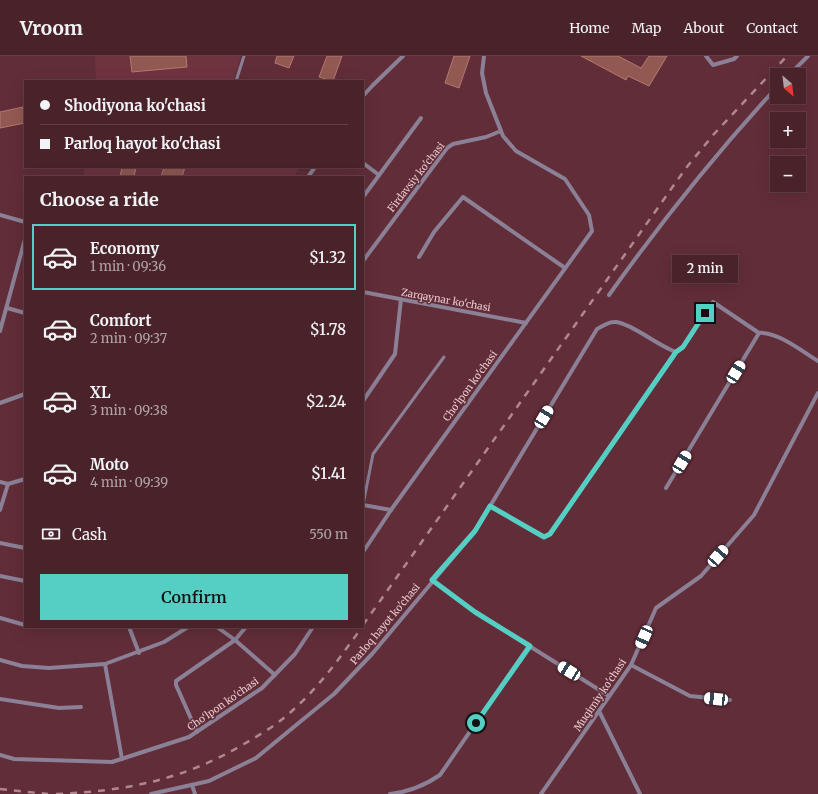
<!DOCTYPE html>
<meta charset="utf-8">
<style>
body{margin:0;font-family:Merriweather,serif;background:#502a32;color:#f1f3f6;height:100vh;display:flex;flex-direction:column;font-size:15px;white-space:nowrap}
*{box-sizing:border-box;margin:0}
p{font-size:13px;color:#b1a4a8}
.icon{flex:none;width:22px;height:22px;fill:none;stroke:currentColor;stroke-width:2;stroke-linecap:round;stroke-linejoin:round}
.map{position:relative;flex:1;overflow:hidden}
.drawer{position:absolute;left:24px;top:120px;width:340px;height:452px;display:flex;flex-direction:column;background:#49222a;border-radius:0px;box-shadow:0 4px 16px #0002,0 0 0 1px #613f47}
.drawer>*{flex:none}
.top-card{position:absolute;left:24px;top:24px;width:340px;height:88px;border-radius:0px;box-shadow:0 4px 16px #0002,0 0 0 1px #613f47;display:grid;align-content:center;height:88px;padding:0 16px;background:#49222a}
.needle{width:26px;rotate:152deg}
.buttons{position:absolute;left:770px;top:12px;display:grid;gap:8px}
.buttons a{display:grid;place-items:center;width:36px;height:36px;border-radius:0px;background:#49222a;box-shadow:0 4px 16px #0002,0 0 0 1px #613f47;font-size:20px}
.end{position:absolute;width:18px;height:18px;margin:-9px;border:5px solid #55cec4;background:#111;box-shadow:0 0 0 2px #111}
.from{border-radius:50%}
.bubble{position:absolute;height:28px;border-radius:0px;background:#49222a;box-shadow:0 4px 16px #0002,0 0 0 1px #613f47;font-size:13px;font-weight:600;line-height:28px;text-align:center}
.car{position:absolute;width:12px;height:24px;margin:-12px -6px;border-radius:5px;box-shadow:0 0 3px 1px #0007;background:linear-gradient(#fff 24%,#345 0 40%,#fff 0 76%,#345 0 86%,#fff 0)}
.top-card b{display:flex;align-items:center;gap:14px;height:38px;font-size:15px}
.top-card b+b{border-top:1px solid #613f47}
.top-card i{width:10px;height:10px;background:#f1f3f6}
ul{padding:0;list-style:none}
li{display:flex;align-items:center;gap:12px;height:66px;margin:0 8px 6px;padding:0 8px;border:2px solid transparent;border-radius:0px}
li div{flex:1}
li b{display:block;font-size:15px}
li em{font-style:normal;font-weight:600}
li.selected{border-color:#55cec4}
li>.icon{width:36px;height:36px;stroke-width:1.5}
h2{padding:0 16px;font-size:18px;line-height:48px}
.pay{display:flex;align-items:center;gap:10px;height:44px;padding:0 16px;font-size:15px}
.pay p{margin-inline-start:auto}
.cta{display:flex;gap:8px;margin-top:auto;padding:8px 16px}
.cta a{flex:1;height:46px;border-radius:0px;background:#55cec4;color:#111;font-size:16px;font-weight:600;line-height:46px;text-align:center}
header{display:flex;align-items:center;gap:24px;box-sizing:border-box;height:56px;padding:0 20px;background:#49222a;border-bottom:1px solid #613f47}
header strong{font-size:19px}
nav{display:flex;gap:22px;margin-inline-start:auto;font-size:14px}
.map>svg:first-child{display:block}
</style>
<header>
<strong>Vroom</strong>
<nav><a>Home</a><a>Map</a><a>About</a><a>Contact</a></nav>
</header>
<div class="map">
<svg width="818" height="738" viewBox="0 0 818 738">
<rect width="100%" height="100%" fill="#612d38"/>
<g fill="#6f3340">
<polygon points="95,0 241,0 233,25 96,25"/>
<polygon points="85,111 300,111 294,121 83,121"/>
</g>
<g fill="#925952" stroke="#b37870">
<polygon points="130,0 186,0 187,11 132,16"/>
<polygon points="277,0 294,0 289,12 275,7"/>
<polygon points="327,0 342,0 333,25 319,21"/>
<polygon points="454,0 470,0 459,32 445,27"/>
<polygon points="581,0 618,0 641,12 649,0 667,0 649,30 628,20 626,24"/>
<polygon points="23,51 25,67 0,72 0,56"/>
<polygon points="122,111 136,111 134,121 120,121"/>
<polygon points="164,111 185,111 182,121 161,121"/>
</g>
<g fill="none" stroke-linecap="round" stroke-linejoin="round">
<g stroke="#8b8096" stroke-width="3">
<polyline points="236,25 244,0"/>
<polyline points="363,449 373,398 444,301"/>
</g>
<g stroke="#8b8096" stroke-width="4">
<polyline points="706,0 713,9 734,3 737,0"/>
<polyline points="789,19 808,0"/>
<polyline points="363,40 373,29 403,0"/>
<polyline points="363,107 379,119"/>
<polyline points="308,121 315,111"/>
<polyline points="363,141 421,62"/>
<polyline points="0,159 25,166"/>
<polyline points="419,201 434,176 463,141 565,212"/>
<polyline points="363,205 447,92 453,88 486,81 501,75"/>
<polyline points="363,236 526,267"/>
<path d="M 609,239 C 661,166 717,96 777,31"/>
<polyline points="7,252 25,257"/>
<polyline points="0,275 25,183"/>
<polyline points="363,345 395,298 401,243"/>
<polyline points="0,347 25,338"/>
<polyline points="0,426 8,428 25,423"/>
<polyline points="666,432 759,277"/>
<polyline points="363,449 391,454"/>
<polyline points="490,450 544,481 550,478 676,296"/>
<polyline points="0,454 8,428"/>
<polyline points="0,487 25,492"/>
<polyline points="363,496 391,454 592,175 589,159 565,123 516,95 503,80 486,37 482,17 484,0"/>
<polyline points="0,520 25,525"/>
<polyline points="433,525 475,556 609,640"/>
<polyline points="0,562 25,569"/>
<polyline points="129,571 139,597"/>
<polyline points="217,571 235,584 275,619"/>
<polyline points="0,604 22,610 49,612 105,608 164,586 188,571"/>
<polyline points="105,608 122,703"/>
<polyline points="631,609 690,640 730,644"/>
<polyline points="0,643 59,652 81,651"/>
<polyline points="599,655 640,738"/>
<polyline points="197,676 176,629 176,625 235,584 246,571"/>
<polyline points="0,699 14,703 112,706 189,681 262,632 295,598 313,571"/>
<polyline points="192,729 195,738"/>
<path d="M 151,738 L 209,725 L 256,702 L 334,638 L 372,598 L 475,475 L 597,273 C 603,270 608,266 614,266 C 628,265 660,291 676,296 L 683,291 L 713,246 L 759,277 C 777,275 803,296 818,305"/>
<path d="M 390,738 C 409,736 424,730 440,719 L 529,590"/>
<polyline points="541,738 631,609 656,552 701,520 754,459 818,337"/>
</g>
<g stroke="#b0878f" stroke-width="2.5" stroke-dasharray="7 7" stroke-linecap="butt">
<polyline points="363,569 686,112 714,78 787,0"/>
<polyline points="0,733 48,738"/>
<path d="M 56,738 C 126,735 183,724 244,688 C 261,678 280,667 294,653 C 321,629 341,600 362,571"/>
</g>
</g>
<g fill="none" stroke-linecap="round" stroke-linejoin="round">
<polyline stroke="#55cec4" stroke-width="5" points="476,667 530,590 475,556 432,524 475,475 490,450 544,481 550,478 676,296 683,291 705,257"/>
</g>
<g text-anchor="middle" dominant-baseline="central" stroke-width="3" stroke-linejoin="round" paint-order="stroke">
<g font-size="10" fill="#eac9ce" stroke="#612d38">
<text transform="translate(416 121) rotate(-52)">Firdavsiy ko'chasi</text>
<text transform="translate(446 244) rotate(10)">Zarqaynar ko'chasi</text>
<text transform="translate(470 330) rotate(-54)">Cho‘lpon ko'chasi</text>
<text transform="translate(385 568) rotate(-50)">Parloq hayot ko'chasi</text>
<text transform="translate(600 639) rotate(-56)">Muqimiy ko'chasi</text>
<text transform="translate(223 648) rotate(-35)">Cho‘lpon ko'chasi</text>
</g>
</g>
</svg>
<div class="buttons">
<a><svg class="needle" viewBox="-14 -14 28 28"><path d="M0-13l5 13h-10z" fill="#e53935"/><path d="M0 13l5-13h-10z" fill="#b1a4a8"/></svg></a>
<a>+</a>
<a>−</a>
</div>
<i class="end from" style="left:476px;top:667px"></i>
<i class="end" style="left:705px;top:257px"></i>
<div class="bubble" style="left:672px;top:199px;width:66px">2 min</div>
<i class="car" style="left:736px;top:316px;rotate:31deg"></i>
<i class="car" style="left:544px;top:361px;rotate:31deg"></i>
<i class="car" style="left:682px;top:406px;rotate:31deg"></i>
<i class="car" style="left:718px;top:500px;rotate:41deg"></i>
<i class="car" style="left:644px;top:581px;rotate:204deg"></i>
<i class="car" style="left:569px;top:615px;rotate:302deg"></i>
<i class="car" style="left:716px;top:643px;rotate:276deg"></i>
<div class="top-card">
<b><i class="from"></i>Shodiyona ko'chasi</b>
<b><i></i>Parloq hayot ko'chasi</b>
</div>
<section class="drawer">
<h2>Choose a ride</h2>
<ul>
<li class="selected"><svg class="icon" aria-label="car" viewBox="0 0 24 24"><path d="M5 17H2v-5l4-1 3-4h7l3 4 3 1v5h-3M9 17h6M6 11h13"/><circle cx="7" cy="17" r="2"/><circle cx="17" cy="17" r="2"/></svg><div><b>Economy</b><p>1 min · 09:36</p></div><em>$1.32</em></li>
<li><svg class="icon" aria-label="car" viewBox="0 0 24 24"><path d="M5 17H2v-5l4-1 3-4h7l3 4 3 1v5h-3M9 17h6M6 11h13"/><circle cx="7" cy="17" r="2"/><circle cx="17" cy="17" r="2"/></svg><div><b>Comfort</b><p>2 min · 09:37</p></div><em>$1.78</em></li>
<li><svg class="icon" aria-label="car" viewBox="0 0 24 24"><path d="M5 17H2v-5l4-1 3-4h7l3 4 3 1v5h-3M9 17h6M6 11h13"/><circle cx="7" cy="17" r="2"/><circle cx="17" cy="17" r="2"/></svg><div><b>XL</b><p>3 min · 09:38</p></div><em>$2.24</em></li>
<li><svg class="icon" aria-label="car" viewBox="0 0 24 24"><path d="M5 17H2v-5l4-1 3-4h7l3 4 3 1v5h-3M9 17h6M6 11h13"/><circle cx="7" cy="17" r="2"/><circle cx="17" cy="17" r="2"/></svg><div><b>Moto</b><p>4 min · 09:39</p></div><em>$1.41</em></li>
</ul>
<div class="pay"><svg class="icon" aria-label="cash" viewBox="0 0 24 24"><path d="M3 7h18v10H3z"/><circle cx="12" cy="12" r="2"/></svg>Cash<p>550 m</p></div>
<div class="cta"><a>Confirm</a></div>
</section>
</div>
